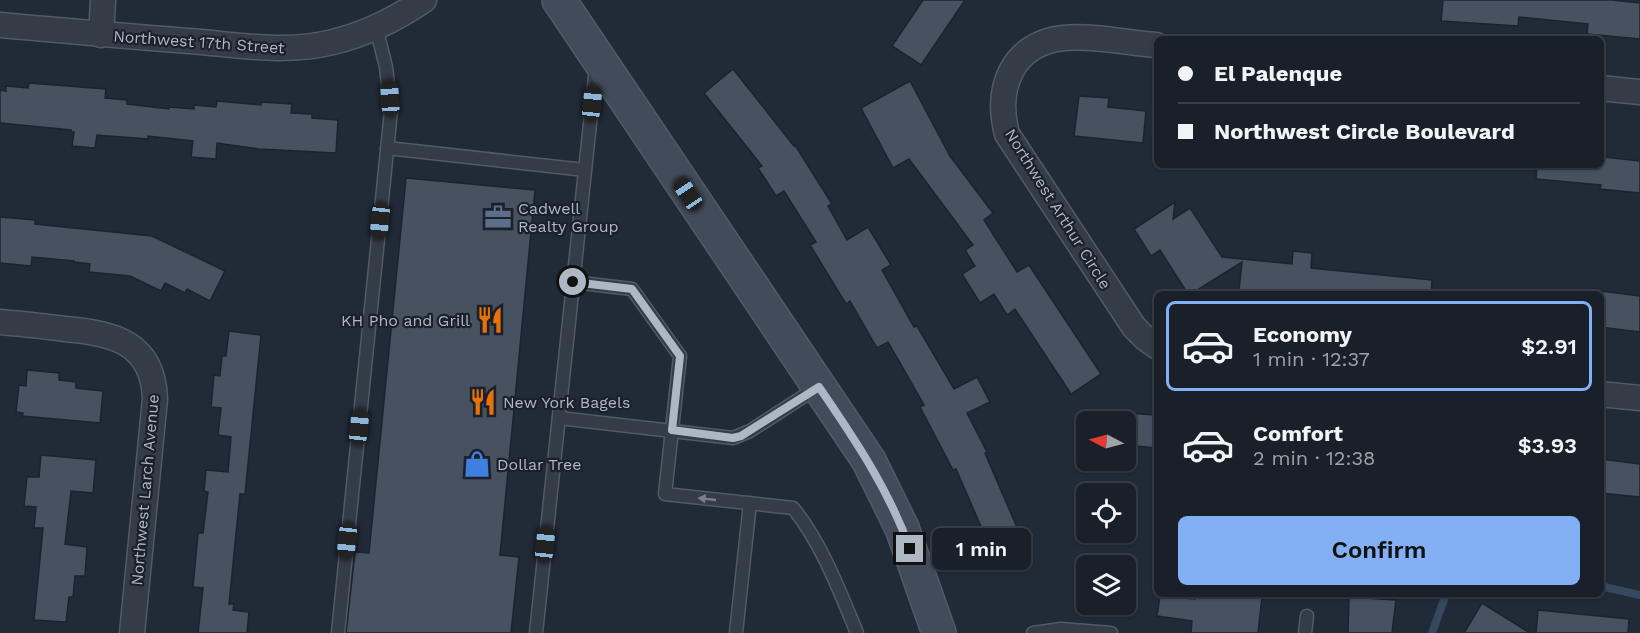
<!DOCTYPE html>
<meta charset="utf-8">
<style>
body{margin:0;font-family:"Work Sans",sans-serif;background:#222831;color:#f1f3f6;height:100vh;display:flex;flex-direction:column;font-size:22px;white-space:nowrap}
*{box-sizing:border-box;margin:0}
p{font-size:20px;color:#9fa3a8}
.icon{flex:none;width:33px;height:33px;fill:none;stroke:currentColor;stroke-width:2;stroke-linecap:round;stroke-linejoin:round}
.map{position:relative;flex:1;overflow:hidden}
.side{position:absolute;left:1154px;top:291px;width:450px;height:306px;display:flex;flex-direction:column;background:#192029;border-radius:9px;box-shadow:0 2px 4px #0004,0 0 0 2px #373e46}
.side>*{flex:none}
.hud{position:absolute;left:1154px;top:36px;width:450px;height:132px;border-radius:9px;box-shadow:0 2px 4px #0004,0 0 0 2px #373e46;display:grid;align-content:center;height:132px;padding:0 24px;background:#192029}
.needle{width:39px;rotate:276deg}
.controls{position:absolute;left:1076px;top:411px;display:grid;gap:12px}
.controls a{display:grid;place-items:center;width:60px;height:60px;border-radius:9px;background:#192029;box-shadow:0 2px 4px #0004,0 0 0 2px #373e46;font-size:30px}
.end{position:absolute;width:27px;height:27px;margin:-14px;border:8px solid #aeb7c4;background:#111;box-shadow:0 0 0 3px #111}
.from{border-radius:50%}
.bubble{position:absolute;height:42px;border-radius:9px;background:#192029;box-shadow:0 2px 4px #0004,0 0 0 2px #373e46;font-size:20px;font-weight:600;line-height:42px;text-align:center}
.car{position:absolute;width:18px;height:36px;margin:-18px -9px;border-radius:8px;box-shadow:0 0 4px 2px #0007;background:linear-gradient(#222 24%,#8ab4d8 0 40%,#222 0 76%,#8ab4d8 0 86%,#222 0)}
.hud b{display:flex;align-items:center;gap:21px;height:57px;font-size:22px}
.hud b+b{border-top:2px solid #373e46}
.hud i{width:15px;height:15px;background:#f1f3f6}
ul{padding:10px 0 0;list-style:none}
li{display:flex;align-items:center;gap:18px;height:90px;margin:0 12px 9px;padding:0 12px;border:3px solid transparent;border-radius:9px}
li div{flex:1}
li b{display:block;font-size:22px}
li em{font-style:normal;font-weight:600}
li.active{border-color:#83b0f4}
li>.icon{width:54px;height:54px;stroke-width:1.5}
.action{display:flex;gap:12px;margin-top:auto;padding:12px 24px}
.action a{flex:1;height:69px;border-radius:9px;background:#83b0f4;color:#111;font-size:24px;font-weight:600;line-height:69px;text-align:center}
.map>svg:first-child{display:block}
</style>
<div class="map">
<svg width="1640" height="633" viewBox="0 0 1640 633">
<rect width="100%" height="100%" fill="#212a37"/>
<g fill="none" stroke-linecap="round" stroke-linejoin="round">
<g stroke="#36485f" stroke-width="8">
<polyline points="1600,586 1640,595"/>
<polyline points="1432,633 1446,594"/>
</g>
</g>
<g fill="#475160" stroke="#1b232e" stroke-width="1.5">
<polygon points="923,0 965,0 921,65 892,46"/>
<polygon points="1443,0 1612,0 1640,3 1640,39 1587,34 1588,24 1519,17 1518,26 1441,21"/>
<polygon points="733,69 794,146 795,145 832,204 828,206 847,240 868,227 891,265 882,270 914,327 917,326 954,389 977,377 990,402 967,413 987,452 985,453 1022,539 992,552 956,469 953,470 920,407 924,405 888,342 877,348 850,301 846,304 810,245 816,242 784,191 776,196 758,168 762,166 704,93"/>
<polygon points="910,81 950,156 993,213 984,220 1017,272 1029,265 1101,374 1071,394 1015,309 1007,315 994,294 980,303 962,274 975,266 965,250 973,245 909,159 893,168 861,108"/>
<polygon points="29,83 106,89 105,98 127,100 127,104 169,109 169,107 194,109 194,105 216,107 217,101 261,105 261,102 292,104 291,113 312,114 312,118 338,120 336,153 259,149 217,143 216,159 191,157 193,141 148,136 148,139 97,135 95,148 72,146 74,132 71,132 71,130 0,123 0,90 6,91 6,86 28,88"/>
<polygon points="1079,96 1109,98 1108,107 1146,111 1143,143 1074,136"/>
<polygon points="1604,157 1640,161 1640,193 1600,189 1601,185 1536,179 1537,165 1603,165"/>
<polygon points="406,178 535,190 500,555 519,557 511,633 346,633 355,552 369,553"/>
<polygon points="1175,202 1173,219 1190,208 1222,257 1292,264 1293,251 1312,253 1311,268 1432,280 1431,294 1284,294 1239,290 1242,262 1191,294 1188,294 1160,250 1151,256 1134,229"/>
<polygon points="0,217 35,220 35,224 152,236 225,271 210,301 187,289 185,293 165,283 161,291 130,276 89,272 90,264 74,262 74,261 32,257 31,266 0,263"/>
<polygon points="1600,291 1640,296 1640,332 1600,327"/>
<polygon points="229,331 261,335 245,494 240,494 229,604 234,604 233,610 249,612 247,633 198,633 203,588 193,587 198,533 203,533 208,492 204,491 206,470 228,472 231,437 218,435 221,408 211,407 214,375 220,376 222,356 226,356"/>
<polygon points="27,370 59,373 59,380 76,382 76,388 103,391 100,423 22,416 23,413 16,412 19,385 26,386"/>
<polygon points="1125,413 1156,415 1156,448 1125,445"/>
<polygon points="41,455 96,460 93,493 71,491 65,544 87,547 85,576 75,576 73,597 69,597 66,622 34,620 43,528 34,528 36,507 24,506 27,477 39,477"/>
<polygon points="1600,459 1640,464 1640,497 1600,493"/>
<polygon points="1195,594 1255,594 1255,596 1262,597 1258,633 1191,633 1192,621 1157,616 1160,596 1195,599"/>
<polygon points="1349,597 1396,600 1392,633 1348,633"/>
<polygon points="1482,603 1530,633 1464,633"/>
<polygon points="1538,610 1629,619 1628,633 1536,633"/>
</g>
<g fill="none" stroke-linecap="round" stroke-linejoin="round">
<defs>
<g id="service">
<polyline points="387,148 585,170"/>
<path d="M 573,282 L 632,289 L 680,356 L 665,494 L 793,508 C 821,542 840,592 857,633"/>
<polyline points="559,418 733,438 750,431 818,387"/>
<polyline points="338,633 391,111 386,67 376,27"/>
<polyline points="536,633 596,67"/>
<polyline points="736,633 750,503"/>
<polyline points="1033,633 1061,629 1111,633"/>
<polyline points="1305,633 1307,616"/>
</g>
<g id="minor">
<path d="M 0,25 C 67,31 134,37 201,42 C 245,46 289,53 333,42 C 366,34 396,19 424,0"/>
<polyline points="101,35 103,0"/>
<path d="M 1156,45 C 1128,43 1092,35 1064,38 C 1012,43 995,88 1007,134 L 1134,327 L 1145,338 L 1156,346"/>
<polyline points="1600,88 1640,92"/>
<path d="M 0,322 C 22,324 43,326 65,329 C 113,333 153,342 155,399 L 132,633"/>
<polyline points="1600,394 1640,398"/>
</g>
<polyline id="secondary" points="559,0 869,461 902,528 939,633"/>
</defs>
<use href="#service" stroke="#515a65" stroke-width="15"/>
<use href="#minor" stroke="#515a65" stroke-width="27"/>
<use href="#secondary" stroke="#515a65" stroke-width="36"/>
<use href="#service" stroke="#343c47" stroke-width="12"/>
<use href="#minor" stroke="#343c47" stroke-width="24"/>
<use href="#secondary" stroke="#424b5a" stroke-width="33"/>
</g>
<defs><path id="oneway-solid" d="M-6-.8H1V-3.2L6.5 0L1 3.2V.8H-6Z" transform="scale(1.5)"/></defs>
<use fill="#77808c" href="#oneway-solid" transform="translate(707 499) rotate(-174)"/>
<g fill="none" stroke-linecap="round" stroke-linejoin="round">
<path stroke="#aeb7c4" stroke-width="8" d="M 573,282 L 632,289 L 680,356 L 672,430 L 733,438 L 741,436 L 819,387 C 854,438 889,490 910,549"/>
</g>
<defs>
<symbol id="office-bare" viewBox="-9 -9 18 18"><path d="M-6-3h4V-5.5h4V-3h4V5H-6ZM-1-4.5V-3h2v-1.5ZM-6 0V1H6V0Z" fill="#5c6f8a" stroke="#1a212c" stroke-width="2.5" paint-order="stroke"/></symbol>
<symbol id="restaurant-bare" viewBox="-9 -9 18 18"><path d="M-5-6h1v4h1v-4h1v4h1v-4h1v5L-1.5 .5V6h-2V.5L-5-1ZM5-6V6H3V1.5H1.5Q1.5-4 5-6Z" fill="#e8710a" stroke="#1a212c" stroke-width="2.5" paint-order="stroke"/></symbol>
<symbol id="shop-bare" viewBox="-9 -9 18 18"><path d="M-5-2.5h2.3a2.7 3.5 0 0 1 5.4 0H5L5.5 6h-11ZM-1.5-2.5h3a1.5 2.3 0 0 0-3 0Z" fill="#3f7fe0" stroke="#1a212c" stroke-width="2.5" paint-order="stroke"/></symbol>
</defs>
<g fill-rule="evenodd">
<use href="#office-bare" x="479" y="198" width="38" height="38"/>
<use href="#restaurant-bare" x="471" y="301" width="38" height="38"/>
<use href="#restaurant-bare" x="464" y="383" width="38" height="38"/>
<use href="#shop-bare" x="458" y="445" width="38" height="38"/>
</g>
<g text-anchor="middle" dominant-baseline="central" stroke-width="4.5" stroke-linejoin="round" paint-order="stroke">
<g font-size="16" fill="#aeb7c4" stroke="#1a212c">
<text transform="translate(199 42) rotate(4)">Northwest 17th Street</text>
<text transform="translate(1058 209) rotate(58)">Northwest Arthur Circle</text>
<text transform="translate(145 490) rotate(-85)">Northwest Larch Avenue</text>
</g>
<g font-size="16" fill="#aeb7c4" stroke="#1a212c" text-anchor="start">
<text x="518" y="208">Cadwell<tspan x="518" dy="18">Realty Group</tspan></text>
<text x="470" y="320" text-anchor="end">KH Pho and Grill</text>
<text x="503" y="402">New York Bagels</text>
<text x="497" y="464">Dollar Tree</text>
</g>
</g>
</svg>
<div class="controls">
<a><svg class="needle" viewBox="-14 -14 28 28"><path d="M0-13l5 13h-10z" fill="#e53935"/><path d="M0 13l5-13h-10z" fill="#9fa3a8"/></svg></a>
<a><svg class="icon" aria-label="locate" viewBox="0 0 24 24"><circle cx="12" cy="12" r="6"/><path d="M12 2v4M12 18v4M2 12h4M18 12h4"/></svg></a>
<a><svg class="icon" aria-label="layers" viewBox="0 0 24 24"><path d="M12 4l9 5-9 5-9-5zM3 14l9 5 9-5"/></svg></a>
</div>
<i class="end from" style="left:573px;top:282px"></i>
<i class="end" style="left:910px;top:549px"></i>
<div class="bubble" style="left:932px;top:528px;width:99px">1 min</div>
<i class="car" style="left:390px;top:98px;rotate:356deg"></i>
<i class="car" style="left:592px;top:103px;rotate:6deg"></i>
<i class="car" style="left:688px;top:194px;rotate:326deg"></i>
<i class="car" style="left:380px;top:221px;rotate:186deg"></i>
<i class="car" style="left:359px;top:427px;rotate:6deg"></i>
<i class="car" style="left:347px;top:541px;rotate:186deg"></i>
<i class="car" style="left:545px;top:544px;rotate:6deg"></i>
<div class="hud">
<b><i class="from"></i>El Palenque</b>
<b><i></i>Northwest Circle Boulevard</b>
</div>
<section class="side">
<ul>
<li class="active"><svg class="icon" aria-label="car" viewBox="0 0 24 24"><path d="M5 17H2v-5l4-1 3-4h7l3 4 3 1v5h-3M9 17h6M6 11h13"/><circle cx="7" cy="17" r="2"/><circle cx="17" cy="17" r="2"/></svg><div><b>Economy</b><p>1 min · 12:37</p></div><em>$2.91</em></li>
<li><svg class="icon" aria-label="car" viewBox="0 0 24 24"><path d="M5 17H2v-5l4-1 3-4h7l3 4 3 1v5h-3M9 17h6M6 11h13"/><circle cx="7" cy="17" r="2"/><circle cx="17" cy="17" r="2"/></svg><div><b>Comfort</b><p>2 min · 12:38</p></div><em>$3.93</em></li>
</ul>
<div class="action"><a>Confirm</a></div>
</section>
</div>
